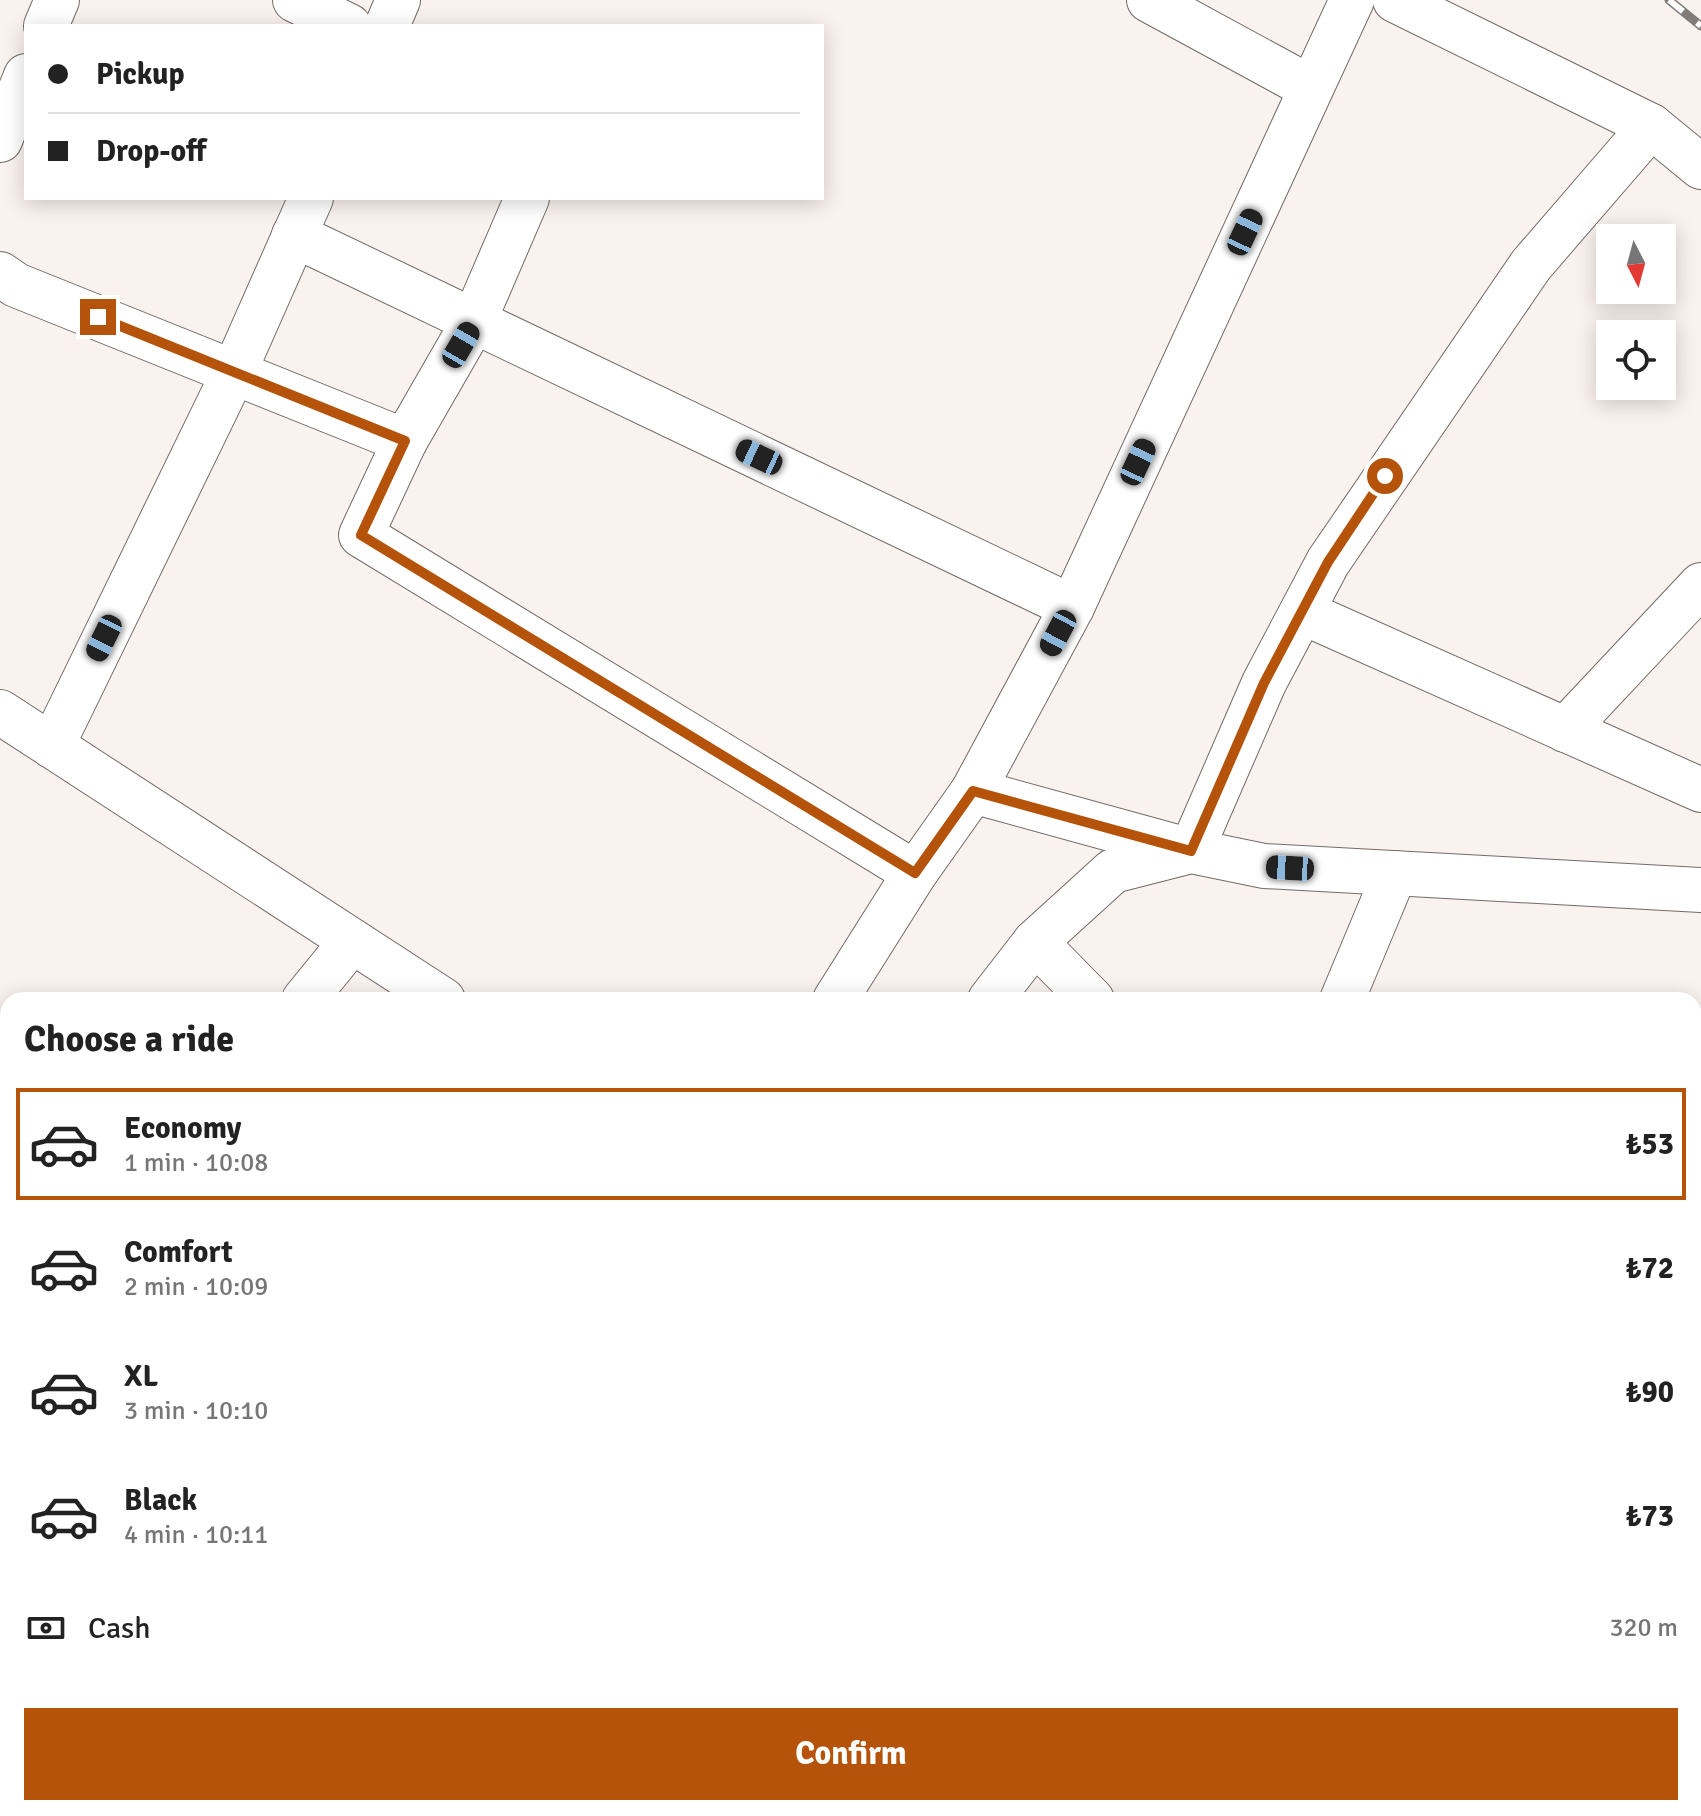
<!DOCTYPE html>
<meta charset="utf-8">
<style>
body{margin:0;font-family:Signika,sans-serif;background:#f6f6f6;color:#222;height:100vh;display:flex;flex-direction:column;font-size:30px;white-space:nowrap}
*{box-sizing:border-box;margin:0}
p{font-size:26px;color:#767676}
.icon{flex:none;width:44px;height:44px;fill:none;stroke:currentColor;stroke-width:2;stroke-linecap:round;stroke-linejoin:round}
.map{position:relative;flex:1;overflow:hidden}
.drawer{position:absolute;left:0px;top:992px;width:1702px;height:824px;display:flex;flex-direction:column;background:#fff;border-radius:24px 24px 0 0;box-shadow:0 4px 20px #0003}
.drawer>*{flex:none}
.hud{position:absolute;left:24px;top:24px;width:800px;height:176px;border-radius:0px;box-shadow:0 4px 20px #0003;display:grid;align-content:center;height:176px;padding:0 24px;background:#fff}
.needle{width:52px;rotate:174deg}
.controls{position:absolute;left:1596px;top:224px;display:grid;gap:16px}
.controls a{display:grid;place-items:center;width:80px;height:80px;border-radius:0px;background:#fff;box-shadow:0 4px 20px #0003;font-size:40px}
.end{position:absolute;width:36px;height:36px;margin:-18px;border:10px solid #b45309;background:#fff;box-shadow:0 0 0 4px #fff}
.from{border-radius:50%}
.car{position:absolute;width:24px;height:48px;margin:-24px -12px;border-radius:10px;box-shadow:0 0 6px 2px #0007;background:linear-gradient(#222 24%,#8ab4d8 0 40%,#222 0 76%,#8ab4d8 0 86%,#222 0)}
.hud b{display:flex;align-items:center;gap:28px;height:76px;font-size:30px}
.hud b+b{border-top:2px solid #e0e0e0}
.hud i{width:20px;height:20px;background:#222}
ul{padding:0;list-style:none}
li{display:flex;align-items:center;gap:24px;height:112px;margin:0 16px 12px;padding:0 8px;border:4px solid transparent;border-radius:0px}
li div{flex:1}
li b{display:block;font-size:30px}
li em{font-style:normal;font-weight:800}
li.current{border-color:#b45309}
li>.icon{width:72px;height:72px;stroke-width:1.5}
h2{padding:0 24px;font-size:36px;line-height:96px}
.pay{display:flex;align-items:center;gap:20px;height:88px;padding:0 24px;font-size:30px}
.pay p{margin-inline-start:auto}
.cta{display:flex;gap:16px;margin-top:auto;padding:16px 24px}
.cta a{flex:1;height:92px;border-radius:0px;background:#b45309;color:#fff;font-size:32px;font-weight:800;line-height:92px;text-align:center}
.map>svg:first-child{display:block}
</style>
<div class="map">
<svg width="1701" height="1816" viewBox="0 0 1701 1816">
<rect width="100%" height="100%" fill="#faf2ee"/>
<polygon fill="#c6d5c0" points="0,1224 8,1228 8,1310 0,1320"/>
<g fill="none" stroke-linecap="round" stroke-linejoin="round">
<defs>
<g id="minor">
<polyline points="295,0 349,26"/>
<polyline points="1149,0 1311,88"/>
<polyline points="1395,0 1651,126 1701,167"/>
<polyline points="46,26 57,0"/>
<polyline points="387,26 398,0"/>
<polyline points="0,140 26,76"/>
<polyline points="294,235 1072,607"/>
<polyline points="0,274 16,285 405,441 361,535 915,873 973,791 1191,851 1264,683 1328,562 1531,265 1651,126"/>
<polyline points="405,441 474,321 527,198"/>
<polyline points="1302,612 1701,790"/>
<polyline points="0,712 443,1000"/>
<polyline points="1565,730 1701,585"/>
<polyline points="52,746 235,370 311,198"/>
<polyline points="973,791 1072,607 1352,0"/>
<polyline points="1035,942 1092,1000"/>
<polyline points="304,1000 352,941"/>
<polyline points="835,1000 915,873"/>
<polyline points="990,1000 1035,942 1113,871 1191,851 1264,866 1701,890"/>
<polyline points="1342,1000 1395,873"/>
<polyline points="1694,1169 1701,1152"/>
<polyline points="0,1199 8,1205"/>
<polyline points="0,1373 8,1363"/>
<polyline points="0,1620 8,1625"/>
<polyline points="1694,1776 1701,1781"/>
<polyline points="200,1808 216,1816"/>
<polyline points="431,1808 436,1816"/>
<polyline points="160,1816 167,1808"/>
<polyline points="306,1816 313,1808"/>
<polyline points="1317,1816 1321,1808"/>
</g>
</defs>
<use href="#minor" stroke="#726b68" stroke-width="46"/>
<use href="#minor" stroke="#fff" stroke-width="44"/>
<defs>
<polyline id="rail" points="1669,0 1701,26"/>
</defs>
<use href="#rail" stroke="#817c7a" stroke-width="9"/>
<use href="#rail" stroke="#fff" stroke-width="6" stroke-dasharray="18" stroke-linecap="butt"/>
</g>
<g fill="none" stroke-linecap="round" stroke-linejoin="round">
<polyline stroke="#b45309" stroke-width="10" points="98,317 405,441 361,535 915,873 973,791 1191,851 1264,683 1328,562 1385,476"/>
</g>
</svg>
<div class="controls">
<a><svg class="needle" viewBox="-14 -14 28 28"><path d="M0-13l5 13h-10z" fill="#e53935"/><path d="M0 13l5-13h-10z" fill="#767676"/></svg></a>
<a><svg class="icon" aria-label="locate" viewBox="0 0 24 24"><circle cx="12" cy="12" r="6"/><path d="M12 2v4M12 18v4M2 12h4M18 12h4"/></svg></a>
</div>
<i class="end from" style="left:1385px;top:476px"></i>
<i class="end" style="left:98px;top:317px"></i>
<i class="car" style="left:1245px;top:232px;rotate:25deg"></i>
<i class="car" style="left:461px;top:345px;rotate:30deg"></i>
<i class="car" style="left:759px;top:457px;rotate:295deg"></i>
<i class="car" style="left:1138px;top:462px;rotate:25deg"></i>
<i class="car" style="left:1058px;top:633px;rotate:208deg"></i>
<i class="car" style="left:104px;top:638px;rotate:206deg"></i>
<i class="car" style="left:1290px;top:868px;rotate:273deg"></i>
<div class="hud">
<b><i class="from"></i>Pickup</b>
<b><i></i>Drop-off</b>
</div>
<section class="drawer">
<h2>Choose a ride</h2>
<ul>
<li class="current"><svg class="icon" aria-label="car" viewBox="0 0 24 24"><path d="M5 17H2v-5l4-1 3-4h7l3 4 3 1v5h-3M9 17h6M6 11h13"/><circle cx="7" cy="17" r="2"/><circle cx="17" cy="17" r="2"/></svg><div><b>Economy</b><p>1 min · 10:08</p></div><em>₺53</em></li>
<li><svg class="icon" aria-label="car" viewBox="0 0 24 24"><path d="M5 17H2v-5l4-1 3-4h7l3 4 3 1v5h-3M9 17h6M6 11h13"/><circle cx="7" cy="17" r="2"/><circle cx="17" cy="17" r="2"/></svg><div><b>Comfort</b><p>2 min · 10:09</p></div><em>₺72</em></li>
<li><svg class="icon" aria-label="car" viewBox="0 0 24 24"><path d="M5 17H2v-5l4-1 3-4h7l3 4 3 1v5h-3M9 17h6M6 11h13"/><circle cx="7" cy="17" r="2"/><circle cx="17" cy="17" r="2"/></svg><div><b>XL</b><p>3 min · 10:10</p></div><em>₺90</em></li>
<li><svg class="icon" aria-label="car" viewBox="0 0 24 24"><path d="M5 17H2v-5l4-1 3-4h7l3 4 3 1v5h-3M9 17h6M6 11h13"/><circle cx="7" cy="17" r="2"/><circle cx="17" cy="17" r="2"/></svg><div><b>Black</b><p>4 min · 10:11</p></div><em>₺73</em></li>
</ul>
<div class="pay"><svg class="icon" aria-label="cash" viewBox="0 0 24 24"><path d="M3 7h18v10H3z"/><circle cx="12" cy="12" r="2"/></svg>Cash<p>320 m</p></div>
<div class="cta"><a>Confirm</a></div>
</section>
</div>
